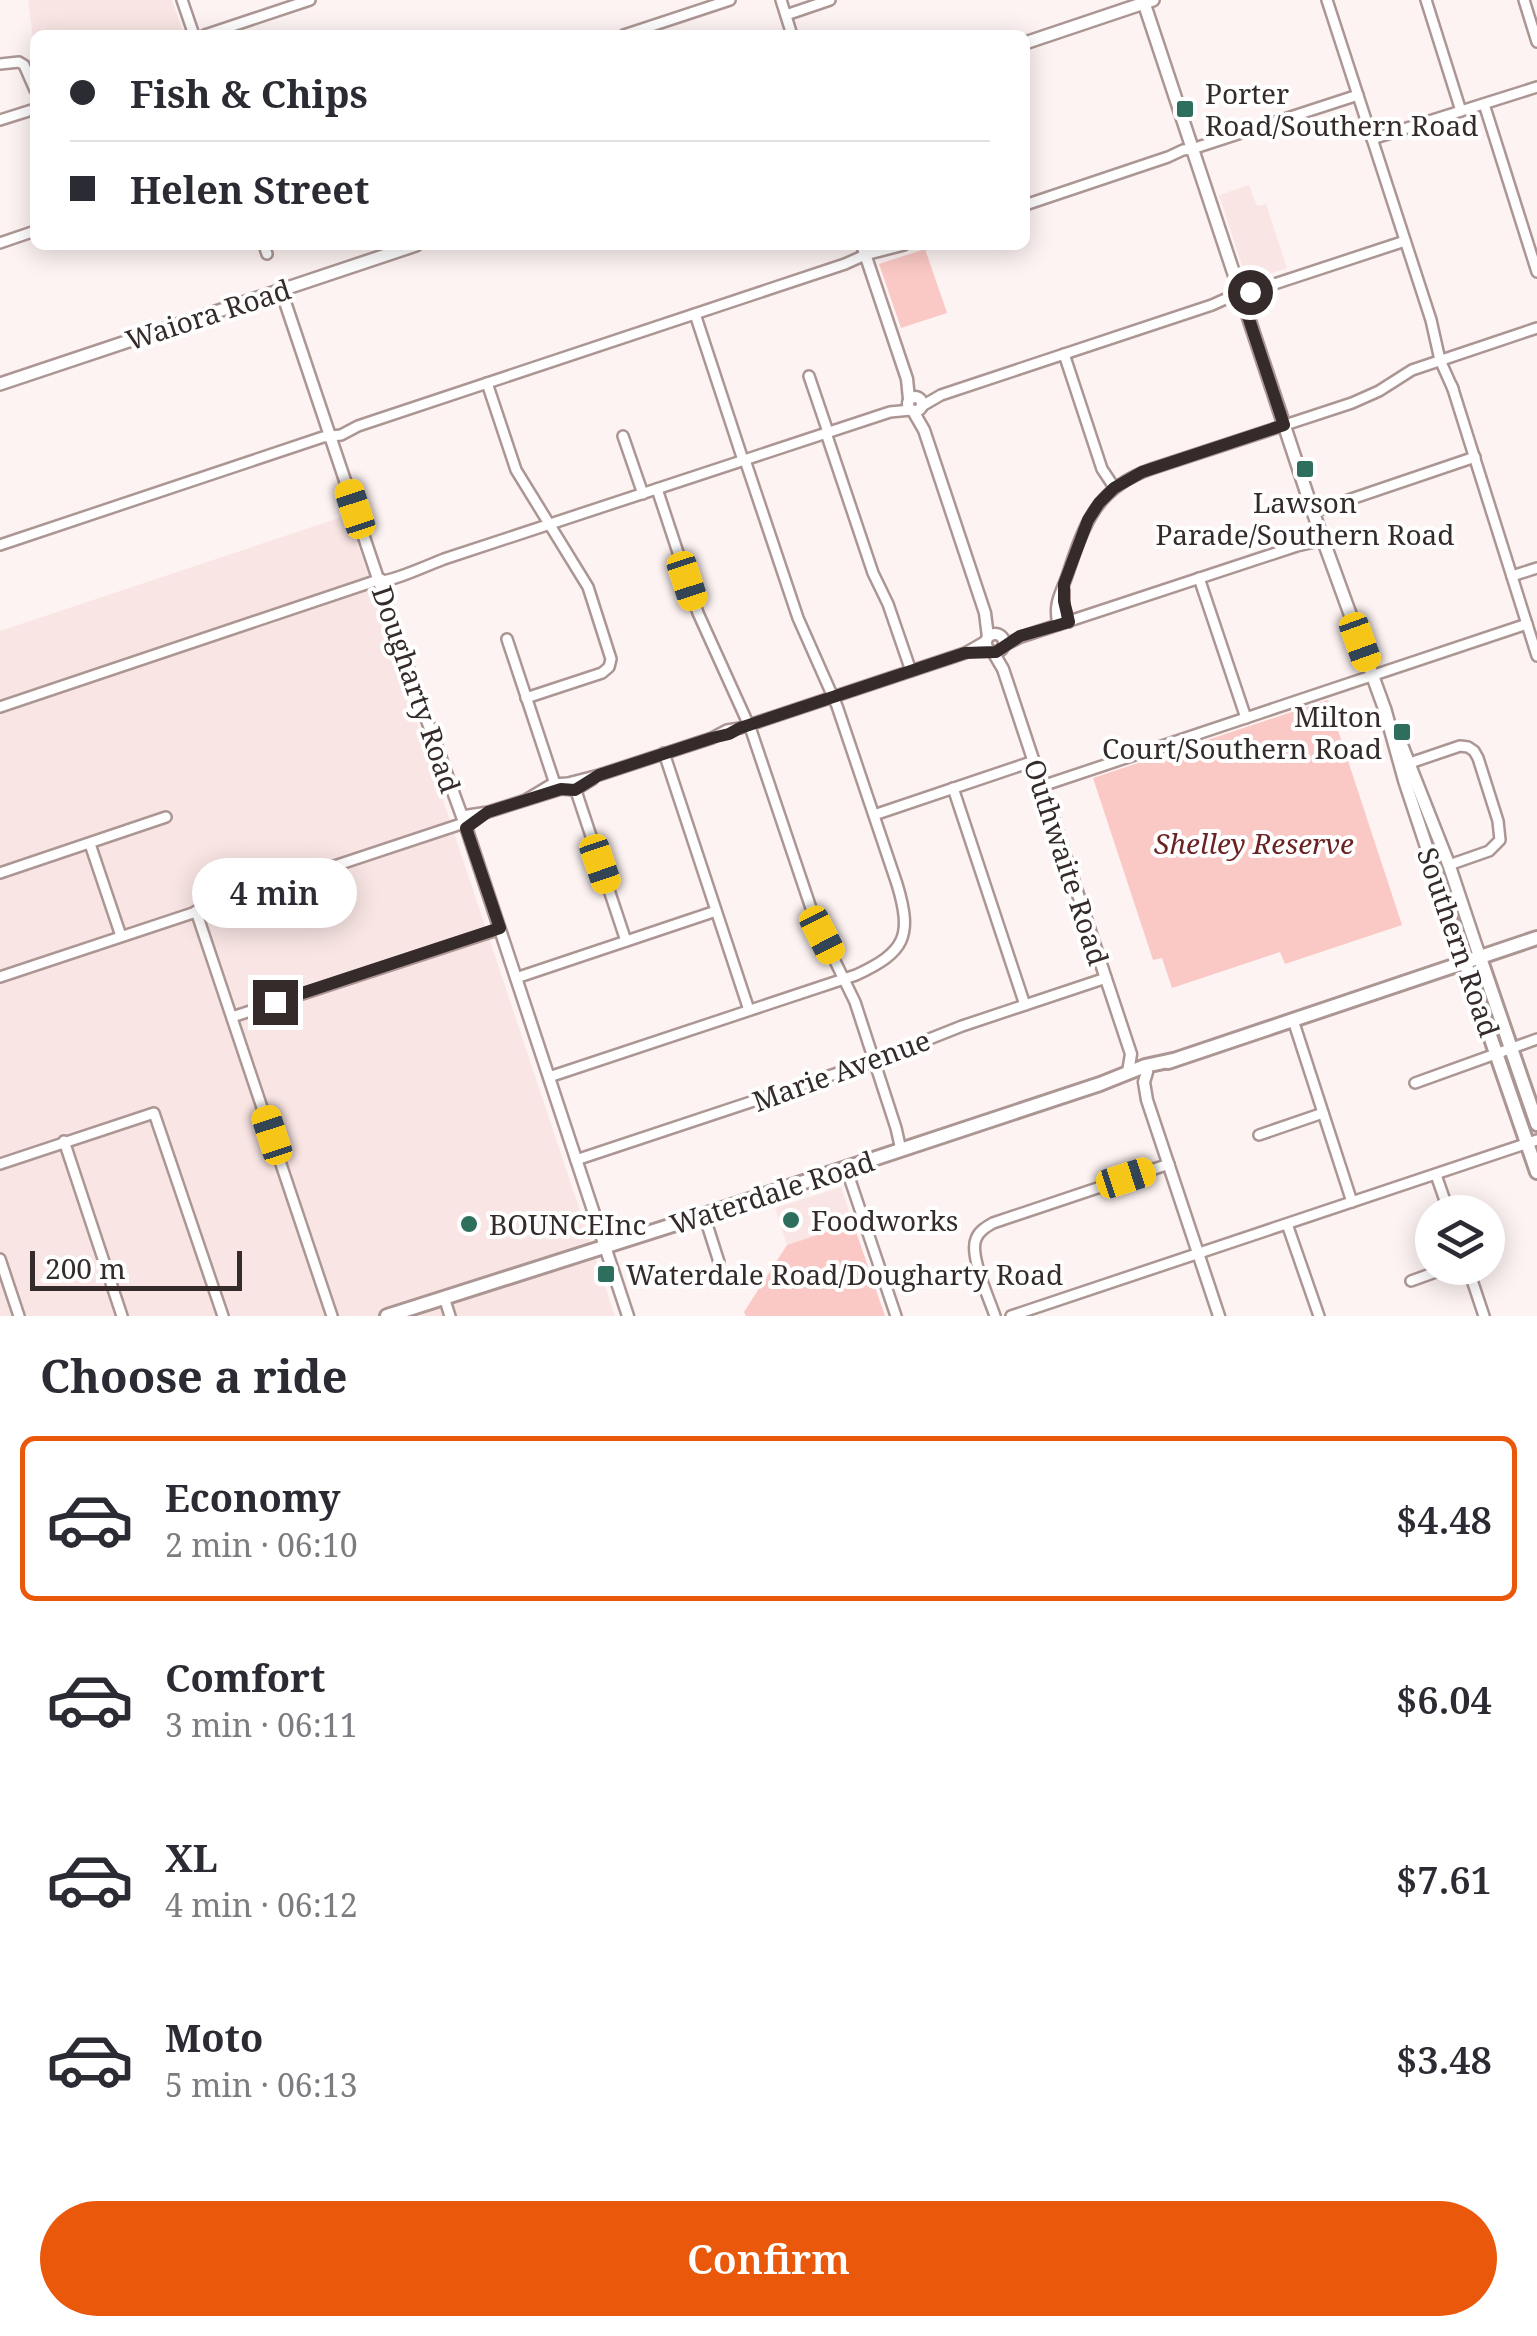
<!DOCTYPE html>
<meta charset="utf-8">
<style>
body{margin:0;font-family:"Noto Serif",serif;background:#f7f7f7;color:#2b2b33;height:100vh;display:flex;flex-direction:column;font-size:38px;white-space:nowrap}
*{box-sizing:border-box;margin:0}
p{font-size:32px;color:#7c7c81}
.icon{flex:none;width:55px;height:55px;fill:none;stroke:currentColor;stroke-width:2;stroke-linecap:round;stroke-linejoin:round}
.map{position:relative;height:1316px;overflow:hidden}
.side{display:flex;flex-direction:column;background:#fff;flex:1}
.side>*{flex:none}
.top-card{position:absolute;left:30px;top:30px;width:1000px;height:220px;border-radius:15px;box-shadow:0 5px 25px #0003;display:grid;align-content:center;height:220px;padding:0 40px;background:#fff}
.controls{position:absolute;left:1415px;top:1195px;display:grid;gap:20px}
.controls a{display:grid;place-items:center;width:90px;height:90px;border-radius:50%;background:#fff;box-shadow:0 5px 25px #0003;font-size:50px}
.scale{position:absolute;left:30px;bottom:25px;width:212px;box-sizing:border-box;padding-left:10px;border:5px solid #342b2a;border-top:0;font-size:28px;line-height:35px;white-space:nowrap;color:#342b2a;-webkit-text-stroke:8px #fff;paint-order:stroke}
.end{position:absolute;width:45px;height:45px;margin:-22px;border:12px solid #342b2a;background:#fff;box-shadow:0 0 0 5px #fff}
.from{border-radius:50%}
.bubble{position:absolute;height:70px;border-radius:35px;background:#fff;box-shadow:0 5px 25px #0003;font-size:32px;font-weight:600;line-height:70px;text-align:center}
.car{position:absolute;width:30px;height:60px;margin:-30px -15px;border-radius:12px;box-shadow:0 0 8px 2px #0007;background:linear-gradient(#f5c518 24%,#345 0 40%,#f5c518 0 76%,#345 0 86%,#f5c518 0)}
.top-card b{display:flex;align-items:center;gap:35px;height:95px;font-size:38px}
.top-card b+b{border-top:2px solid #e1e1e2}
.top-card i{width:25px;height:25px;background:#2b2b33}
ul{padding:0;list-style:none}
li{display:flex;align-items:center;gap:30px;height:165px;margin:0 20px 15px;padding:0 20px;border:5px solid transparent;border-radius:15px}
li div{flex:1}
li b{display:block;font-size:38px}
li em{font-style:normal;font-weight:600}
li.on{border-color:#ea580c}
li>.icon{width:90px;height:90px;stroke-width:1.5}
h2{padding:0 40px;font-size:45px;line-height:120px}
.action{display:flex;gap:20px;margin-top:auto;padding:20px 40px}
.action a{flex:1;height:115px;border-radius:60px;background:#ea580c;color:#fff;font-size:40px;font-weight:600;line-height:115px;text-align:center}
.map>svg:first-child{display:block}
</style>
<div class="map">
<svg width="1537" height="1316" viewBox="0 0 1537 1316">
<rect width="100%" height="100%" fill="#fdf3f2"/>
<g fill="#f9e6e4">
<polygon points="28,0 172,0 184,35 35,35 35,53"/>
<polygon points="1249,185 1257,206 1266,204 1287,268 1250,280 1246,278 1219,195"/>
<polygon points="348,515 615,1316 0,1316 0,631"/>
<polygon points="841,1187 853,1223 787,1245 775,1208"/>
</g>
<g fill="#fac9c5">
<polygon points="925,249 947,313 901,328 879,264"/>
<polygon points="1328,700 1402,925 1285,964 1280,952 1172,988 1162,958 1153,960 1093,778"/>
<polygon points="853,1223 885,1316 746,1316 744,1312 787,1245"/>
</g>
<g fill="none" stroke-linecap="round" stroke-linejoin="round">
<defs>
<g id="minor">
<polyline points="182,0 194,35"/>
<polyline points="781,0 792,35"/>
<polyline points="1327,0 1431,320 1440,360 1453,389"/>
<polyline points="1426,0 1461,111"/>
<polyline points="1524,0 1537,42"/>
<polyline points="786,15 830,0"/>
<polyline points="205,35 310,0"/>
<polyline points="624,35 730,0"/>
<polyline points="0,64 19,62 24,65 35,90"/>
<polyline points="1484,104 1537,272"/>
<polyline points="0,120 35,109"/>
<polyline points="1372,139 1537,87"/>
<polyline points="1025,205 1168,157 1183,150 1192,149 1358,95"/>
<polyline points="0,243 35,231"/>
<polyline points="264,245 267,254"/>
<polyline points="695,314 743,460"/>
<polyline points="1064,354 1102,469 1114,487"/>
<polyline points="809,376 828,432"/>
<polyline points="487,383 516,470 588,587 611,659 609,667 602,673 526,698"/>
<polyline points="1452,386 1537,656"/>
<polyline points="922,406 941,395 1212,305 1232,296 1241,295 1405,241"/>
<polyline points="826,433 873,573 888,604 911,671"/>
<polyline points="623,436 643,494"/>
<polyline points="657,489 698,613 751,730 815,920 855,1002 896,1128 901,1150"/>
<polyline points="1313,512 1475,457"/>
<polyline points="0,545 323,437 341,435 358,426 845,264 865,255 904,245"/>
<polyline points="1512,576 1537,568"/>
<polyline points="1199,578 1246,718"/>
<path d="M 379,581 C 392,582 428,565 444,559 L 890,412 L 911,410"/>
<polyline points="1064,590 1064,606 1069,622"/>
<path d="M 1058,625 C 1053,601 1061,595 1068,573 C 1085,522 1097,488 1151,469 L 1352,403 L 1379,391 L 1412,370 L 1537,328"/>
<polyline points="507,639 557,790"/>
<polyline points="1003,646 1021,637 1297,546 1323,540"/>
<polyline points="0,707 381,579"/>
<polyline points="664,753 749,1010"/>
<polyline points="1410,763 1460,746 1468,747 1474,751 1478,758 1498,821 1500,840 1489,851 1449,865"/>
<polyline points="573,782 626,941"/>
<polyline points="1042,786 1527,624"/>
<polyline points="953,788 1025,1005"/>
<polyline points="527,799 552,784 568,783 599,775 712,738 727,730 740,728 965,653 986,641"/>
<polyline points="874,815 1034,761"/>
<polyline points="462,816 488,812 561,789 575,790 593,779"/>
<polyline points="90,844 121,936"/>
<polyline points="0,873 166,817"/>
<polyline points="196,911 332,1316"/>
<polyline points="0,977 464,823"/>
<polyline points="516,978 716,911"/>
<polyline points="232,1017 500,929"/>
<polyline points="1293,1020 1352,1202"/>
<path d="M 549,1077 L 856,975 C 905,952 913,937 897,884 L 837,706 L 798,618 L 745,460"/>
<polyline points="1415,1083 1537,1039"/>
<polyline points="1259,1135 1323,1113"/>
<polyline points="64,1141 122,1316"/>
<polyline points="576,1160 874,1061 962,1026 1106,978"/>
<polyline points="0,1164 154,1113 223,1316"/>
<polyline points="846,1168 896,1316"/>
<polyline points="1436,1175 1449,1212"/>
<polyline points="704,1215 719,1262"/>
<polyline points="1287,1224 1319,1316"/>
<polyline points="0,1259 19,1316"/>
<polyline points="1468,1268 1484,1316"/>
<polyline points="1411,1281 1447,1268"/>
<polyline points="444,1297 450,1316"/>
<path d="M 995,1316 C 989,1298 969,1255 976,1239 C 979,1231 986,1227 993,1223 L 1169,1164"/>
<polyline points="1011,1316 1537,1140"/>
</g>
<g id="tertiary">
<polyline points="862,245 907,379 909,399"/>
<polyline points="281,290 409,671 467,830 628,1316"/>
<circle cx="915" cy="404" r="7"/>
<polyline points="913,411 924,430 985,613 988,637"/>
<circle cx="995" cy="643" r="9"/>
<polyline points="993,652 1003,669 1131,1054 1128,1072"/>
<polyline points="1147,1072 1144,1082 1147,1100 1219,1316"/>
</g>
<g id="secondary">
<polyline points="1144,3 1313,512 1385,710 1405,782 1465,963"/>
<polyline points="1025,43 1153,0"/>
<polyline points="0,384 416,245"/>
<polyline points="1400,741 1449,865 1480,958"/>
</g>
<g id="primary">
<polyline points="1480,958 1537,1124"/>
<polyline points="1465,963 1537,1172"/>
<polyline points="1168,1062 1537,938"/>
<polyline points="387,1316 704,1215 1100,1084 1145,1066 1173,1060"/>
</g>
</defs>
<use href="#minor" stroke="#ac9694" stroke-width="14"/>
<use href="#tertiary" stroke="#ac9694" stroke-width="15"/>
<use href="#secondary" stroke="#ac9694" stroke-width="16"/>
<use href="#primary" stroke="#ac9694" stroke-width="18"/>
<use href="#minor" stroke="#fff" stroke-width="9"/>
<use href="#tertiary" stroke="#fff" stroke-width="10"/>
<use href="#secondary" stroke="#fff" stroke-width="11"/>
<use href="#primary" stroke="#fff" stroke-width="12"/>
</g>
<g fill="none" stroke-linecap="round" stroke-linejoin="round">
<polyline stroke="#342b2a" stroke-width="12" points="275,1002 500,928 466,828 488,812 561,789 575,790 599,775 712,738 729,734 740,728 965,653 996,652 1020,636 1069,622 1064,601 1064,584 1088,520 1099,503 1114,488 1142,472 1284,425 1241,295 1250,292"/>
</g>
<g fill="#2d6e5d" stroke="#fff" stroke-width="4">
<rect x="1175" y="99" width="20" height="20" rx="5"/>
<rect x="1295" y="459" width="20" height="20" rx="5"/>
<rect x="1392" y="722" width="20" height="20" rx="5"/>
<circle cx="791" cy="1220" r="10"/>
<circle cx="469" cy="1224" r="10"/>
<rect x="596" y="1264" width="20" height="20" rx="5"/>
</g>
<g text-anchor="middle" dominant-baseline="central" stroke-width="8" stroke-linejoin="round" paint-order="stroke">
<g font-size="28" fill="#342b2a" stroke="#fff" text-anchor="start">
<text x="1205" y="93">Porter<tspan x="1205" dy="32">Road/Southern Road</tspan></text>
<text x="1305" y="502" text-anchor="middle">Lawson<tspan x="1305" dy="32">Parade/Southern Road</tspan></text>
<text x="1382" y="716" text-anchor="end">Milton<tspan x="1382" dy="32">Court/Southern Road</tspan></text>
<text x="811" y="1220">Foodworks</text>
<text x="489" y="1224">BOUNCEInc</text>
<text x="626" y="1274">Waterdale Road/Dougharty Road</text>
</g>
<g font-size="28" fill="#342b2a" stroke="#fff">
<text transform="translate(208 314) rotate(-18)">Waiora Road</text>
<text transform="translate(417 689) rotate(71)">Dougharty Road</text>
<text transform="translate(1067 862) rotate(72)">Outhwaite Road</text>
<text transform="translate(1459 942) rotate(71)">Southern Road</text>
<text transform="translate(841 1070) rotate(-20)">Marie Avenue</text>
<text transform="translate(772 1192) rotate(-18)">Waterdale Road</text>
</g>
<g font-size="28" font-style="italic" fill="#6a2222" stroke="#fff">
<text x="1254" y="843">Shelley Reserve</text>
</g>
</g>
</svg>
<div class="controls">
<a><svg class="icon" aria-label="layers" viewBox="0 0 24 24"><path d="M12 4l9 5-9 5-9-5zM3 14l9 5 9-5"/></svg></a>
</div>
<div class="scale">200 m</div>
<i class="end from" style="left:1250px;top:292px"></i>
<i class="end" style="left:275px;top:1002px"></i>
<div class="bubble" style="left:192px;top:858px;width:165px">4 min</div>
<i class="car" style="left:355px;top:509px;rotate:342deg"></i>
<i class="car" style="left:687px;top:581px;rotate:162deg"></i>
<i class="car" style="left:1360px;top:642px;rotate:160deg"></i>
<i class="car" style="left:600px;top:864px;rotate:161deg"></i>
<i class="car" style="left:822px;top:935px;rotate:153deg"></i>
<i class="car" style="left:272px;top:1135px;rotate:342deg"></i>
<i class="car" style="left:1126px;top:1178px;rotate:72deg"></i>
<div class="top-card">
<b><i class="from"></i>Fish &amp; Chips</b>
<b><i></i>Helen Street</b>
</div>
</div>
<section class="side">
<h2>Choose a ride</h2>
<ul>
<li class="on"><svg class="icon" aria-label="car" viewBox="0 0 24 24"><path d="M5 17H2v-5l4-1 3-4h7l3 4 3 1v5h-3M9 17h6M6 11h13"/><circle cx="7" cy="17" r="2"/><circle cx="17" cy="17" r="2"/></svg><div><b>Economy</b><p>2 min · 06:10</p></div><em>$4.48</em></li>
<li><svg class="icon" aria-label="car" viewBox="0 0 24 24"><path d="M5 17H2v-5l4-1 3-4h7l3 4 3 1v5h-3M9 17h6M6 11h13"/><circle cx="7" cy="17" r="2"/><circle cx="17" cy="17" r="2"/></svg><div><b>Comfort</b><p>3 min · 06:11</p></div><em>$6.04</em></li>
<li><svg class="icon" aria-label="car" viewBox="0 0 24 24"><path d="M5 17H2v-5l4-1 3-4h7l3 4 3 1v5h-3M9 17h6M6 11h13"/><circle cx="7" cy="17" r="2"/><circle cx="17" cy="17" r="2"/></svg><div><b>XL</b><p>4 min · 06:12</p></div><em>$7.61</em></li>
<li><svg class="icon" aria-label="car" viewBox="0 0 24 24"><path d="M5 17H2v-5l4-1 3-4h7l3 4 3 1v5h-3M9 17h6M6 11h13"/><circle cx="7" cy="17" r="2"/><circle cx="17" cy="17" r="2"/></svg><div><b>Moto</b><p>5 min · 06:13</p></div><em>$3.48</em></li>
</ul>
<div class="action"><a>Confirm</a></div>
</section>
